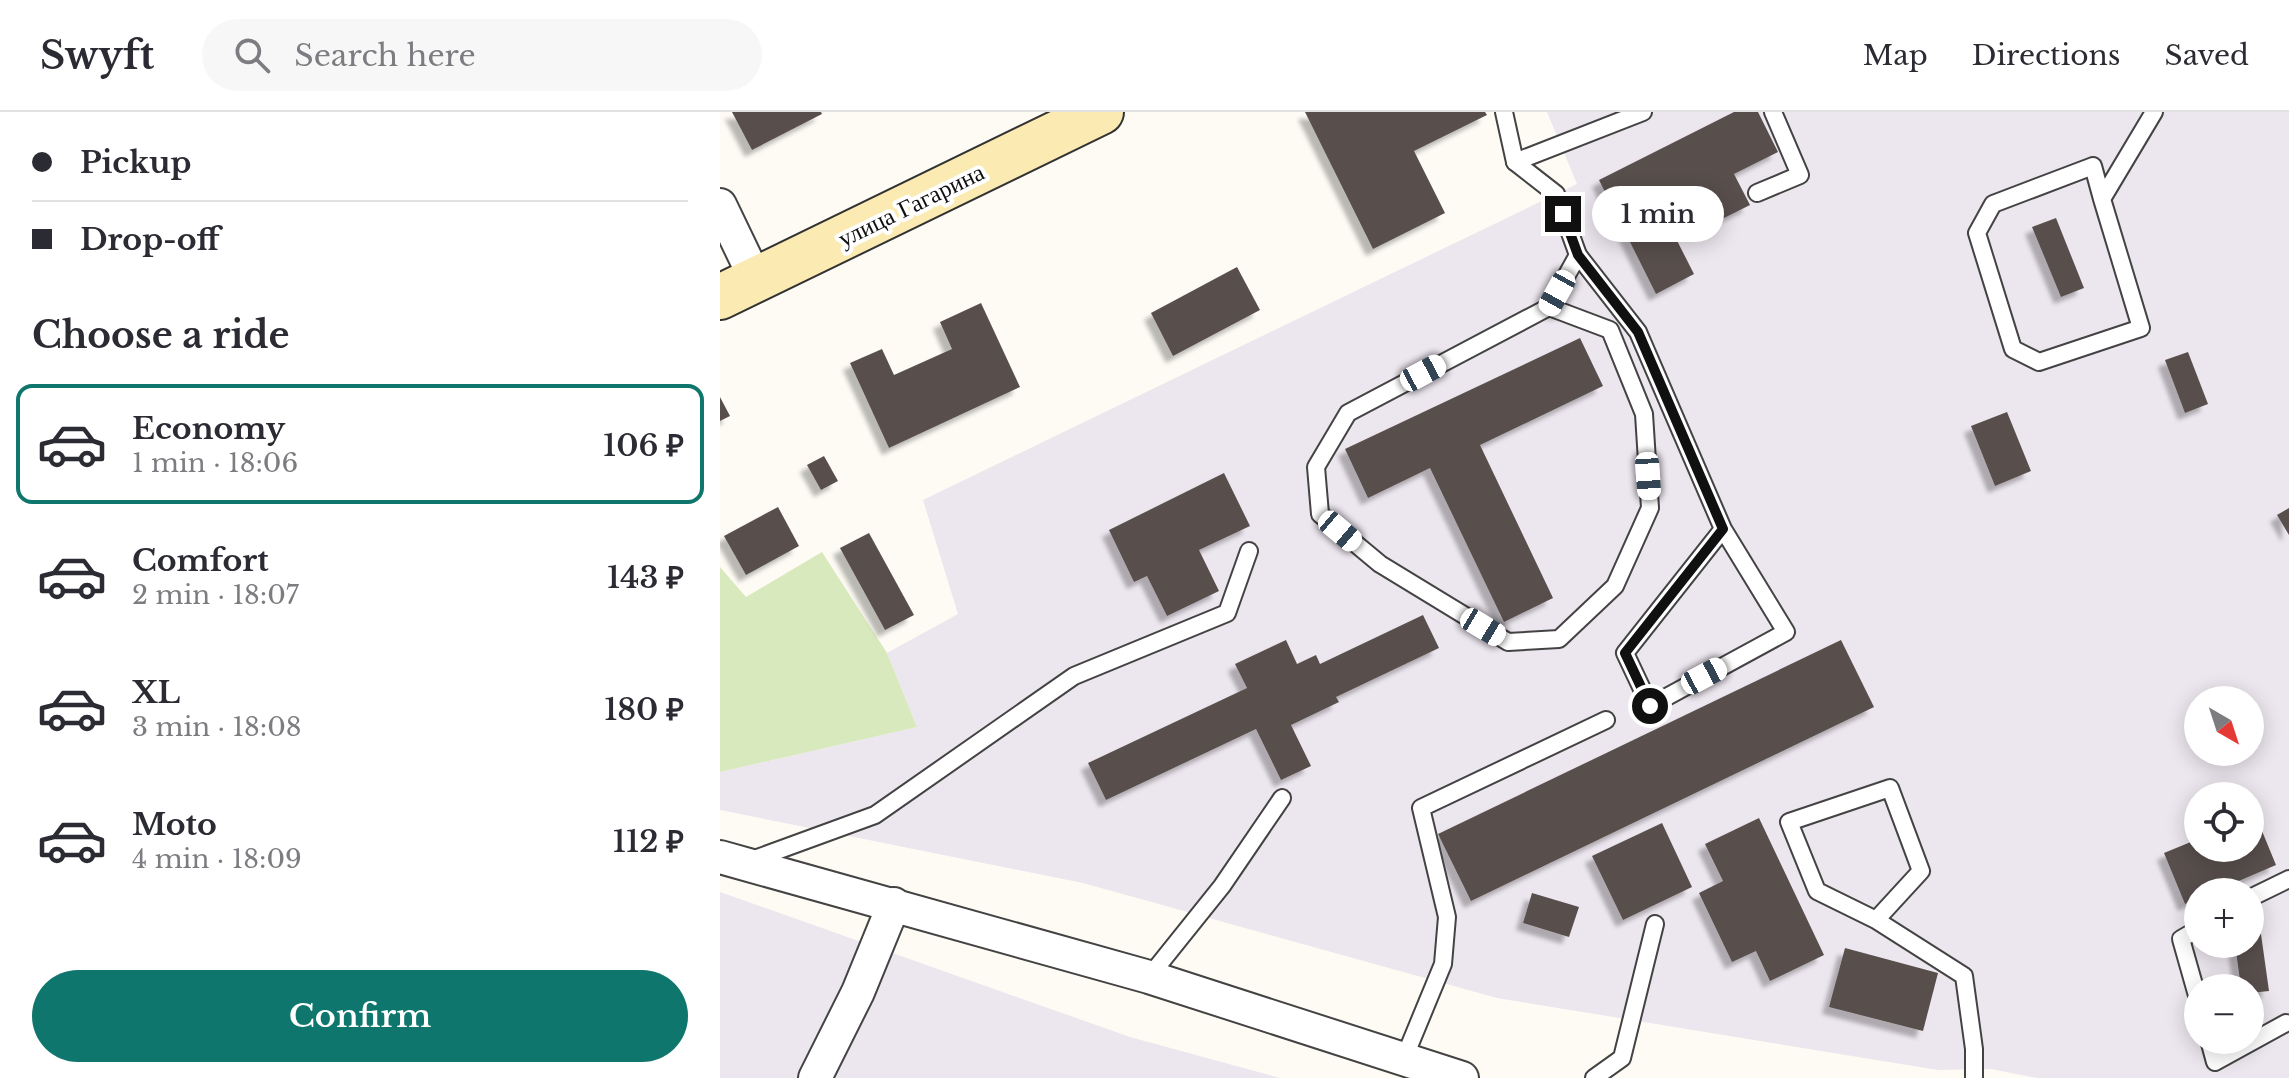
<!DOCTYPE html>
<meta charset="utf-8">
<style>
body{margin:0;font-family:"Libre Baskerville",serif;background:#f7f7f7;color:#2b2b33;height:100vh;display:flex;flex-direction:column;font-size:30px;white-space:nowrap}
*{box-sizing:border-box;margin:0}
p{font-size:26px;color:#7c7c81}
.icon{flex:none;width:44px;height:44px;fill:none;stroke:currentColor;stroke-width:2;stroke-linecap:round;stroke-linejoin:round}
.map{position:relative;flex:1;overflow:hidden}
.details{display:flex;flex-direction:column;background:#fff;width:720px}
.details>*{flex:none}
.top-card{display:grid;align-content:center;height:176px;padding:0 32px;background:#fff}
.needle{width:52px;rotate:141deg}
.fabs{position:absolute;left:1464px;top:574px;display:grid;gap:16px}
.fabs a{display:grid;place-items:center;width:80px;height:80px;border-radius:50%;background:#fff;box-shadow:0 4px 20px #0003;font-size:40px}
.end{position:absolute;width:36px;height:36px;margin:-18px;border:10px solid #101010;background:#fff;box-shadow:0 0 0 4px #fff}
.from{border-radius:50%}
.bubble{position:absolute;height:56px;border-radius:28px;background:#fff;box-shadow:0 4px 20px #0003;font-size:26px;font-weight:600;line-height:56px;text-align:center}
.car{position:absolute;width:24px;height:48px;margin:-24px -12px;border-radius:10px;box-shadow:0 0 6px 2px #0007;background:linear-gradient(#fff 24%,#345 0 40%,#fff 0 76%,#345 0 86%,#fff 0)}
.top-card b{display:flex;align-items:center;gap:28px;height:76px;font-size:30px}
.top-card b+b{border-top:2px solid #e1e1e2}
.top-card i{width:20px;height:20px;background:#2b2b33}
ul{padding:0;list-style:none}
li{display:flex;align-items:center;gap:24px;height:120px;margin:0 16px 12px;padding:0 16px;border:4px solid transparent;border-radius:16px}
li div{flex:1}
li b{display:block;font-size:30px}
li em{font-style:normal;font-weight:600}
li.current{border-color:#0f766e}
li>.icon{width:72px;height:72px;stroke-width:1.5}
h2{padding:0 32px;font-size:36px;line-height:96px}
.action{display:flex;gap:16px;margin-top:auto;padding:16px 32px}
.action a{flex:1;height:92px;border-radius:48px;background:#0f766e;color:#fff;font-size:32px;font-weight:600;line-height:92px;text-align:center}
header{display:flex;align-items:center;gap:48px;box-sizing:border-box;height:112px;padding:0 40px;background:#fff;border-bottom:2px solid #e1e1e2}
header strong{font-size:38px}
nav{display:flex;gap:44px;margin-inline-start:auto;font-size:28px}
.search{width:560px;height:72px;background:#f7f7f7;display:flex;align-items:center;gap:20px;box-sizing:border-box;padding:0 28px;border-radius:44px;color:#7c7c81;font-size:30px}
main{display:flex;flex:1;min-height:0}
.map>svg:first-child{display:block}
</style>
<header>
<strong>Swyft</strong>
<div class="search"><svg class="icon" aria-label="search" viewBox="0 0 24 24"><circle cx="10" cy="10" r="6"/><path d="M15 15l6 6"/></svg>Search here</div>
<nav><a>Map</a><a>Directions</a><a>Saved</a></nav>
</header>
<main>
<section class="details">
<div class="top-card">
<b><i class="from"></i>Pickup</b>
<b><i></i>Drop-off</b>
</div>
<h2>Choose a ride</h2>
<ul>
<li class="current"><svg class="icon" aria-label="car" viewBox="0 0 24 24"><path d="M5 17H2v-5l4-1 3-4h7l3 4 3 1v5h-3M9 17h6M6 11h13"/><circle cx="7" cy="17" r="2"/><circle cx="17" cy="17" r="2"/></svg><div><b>Economy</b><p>1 min · 18:06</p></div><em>106 ₽</em></li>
<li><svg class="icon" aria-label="car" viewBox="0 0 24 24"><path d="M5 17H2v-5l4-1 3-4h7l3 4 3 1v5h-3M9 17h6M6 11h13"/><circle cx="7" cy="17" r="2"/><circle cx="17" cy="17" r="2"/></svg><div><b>Comfort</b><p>2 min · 18:07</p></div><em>143 ₽</em></li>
<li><svg class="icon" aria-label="car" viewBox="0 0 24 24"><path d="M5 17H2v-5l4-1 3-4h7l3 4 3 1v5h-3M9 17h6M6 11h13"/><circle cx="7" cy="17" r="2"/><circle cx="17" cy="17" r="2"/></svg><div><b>XL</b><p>3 min · 18:08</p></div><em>180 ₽</em></li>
<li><svg class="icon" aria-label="car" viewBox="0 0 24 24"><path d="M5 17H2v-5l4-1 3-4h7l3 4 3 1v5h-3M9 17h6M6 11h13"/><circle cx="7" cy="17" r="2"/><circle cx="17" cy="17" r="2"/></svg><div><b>Moto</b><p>4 min · 18:09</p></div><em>112 ₽</em></li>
</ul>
<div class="action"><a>Confirm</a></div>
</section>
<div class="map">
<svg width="1569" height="966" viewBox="0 0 1569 966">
<defs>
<filter id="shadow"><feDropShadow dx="-7" dy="7" stdDeviation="2" flood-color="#0004"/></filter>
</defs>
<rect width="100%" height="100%" fill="#fefbf4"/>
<g fill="#ece6ee" fill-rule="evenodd">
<path d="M 827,0 L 1569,0 L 1569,966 L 1317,966 L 1271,957 L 1218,958 L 777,886 L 363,771 L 0,698 L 0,660 L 197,615 L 167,541 L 238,502 L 203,388 L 857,72 ZM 1478,588 L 1530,588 L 1530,640 L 1478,640 ZM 1478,684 L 1530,684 L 1530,736 L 1478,736 ZM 1478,780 L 1530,780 L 1530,832 L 1478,832 ZM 1478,876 L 1530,876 L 1530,928 L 1478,928 Z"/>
<polygon points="0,780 410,925 560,966 0,966"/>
</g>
<polygon fill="#d9e9be" points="102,440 167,541 197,615 0,660 0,455 26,485"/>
<g fill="#59504d" filter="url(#shadow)">
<polygon points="12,0 101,0 102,2 32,38"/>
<polygon points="585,0 765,0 767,3 694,39 725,101 653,137"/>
<polygon points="1014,0 1038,0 1058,40 1014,62 1030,93 996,110 980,79 942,99 974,162 936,182 879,68"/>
<polygon points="1336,106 1364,176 1341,185 1312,115"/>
<polygon points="517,155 540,198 453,244 431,201"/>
<polygon points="261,191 300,275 169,336 130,251 162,237 174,263 232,237 220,210"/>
<polygon points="860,226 883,274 760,333 833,486 784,510 710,356 648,386 625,337"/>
<polygon points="1468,240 1488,292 1465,301 1445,248"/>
<polygon points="0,285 10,304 0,309"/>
<polygon points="1287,300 1311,359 1275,374 1251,314"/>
<polygon points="104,344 118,369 101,378 87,353"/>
<polygon points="504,361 530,414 479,438 499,479 447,504 427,464 414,470 389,418"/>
<polygon points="58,395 79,434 26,463 4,424"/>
<polygon points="1569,396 1569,423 1557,403"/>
<polygon points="149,421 194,503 165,518 120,436"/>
<polygon points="703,503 719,536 616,585 619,590 571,613 591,654 561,668 536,617 386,688 368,651 527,576 515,552 566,528 577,552 596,543 600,552"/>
<polygon points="1121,528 1154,595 751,789 718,722"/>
<polygon points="1535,702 1556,753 1493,780 1478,780 1478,786 1465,792 1444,741 1478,727 1478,736 1530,736 1530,704"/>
<polygon points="1039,706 1104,843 1050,869 1036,839 1012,850 979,781 1003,769 985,732"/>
<polygon points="942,711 972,775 903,808 872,744"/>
<polygon points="812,781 859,795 849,825 803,811"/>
<polygon points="1540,815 1549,879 1530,881 1530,876 1521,876 1515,832 1530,832 1530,816"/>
<polygon points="1125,836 1218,861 1203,919 1109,895"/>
</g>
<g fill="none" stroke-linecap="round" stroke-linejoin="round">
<defs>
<g id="service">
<polyline points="784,0 795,50 836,82 858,143 918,220 1003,417 1066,520 930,594 905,541 1003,417"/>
<polyline points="795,50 923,0"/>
<polyline points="1037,81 1080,63 1053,0"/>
<polyline points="1382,87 1373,54 1273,92 1257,121 1293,237 1319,250 1421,216 1382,87 1434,0"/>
<polyline points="829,195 890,218 924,302 930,396 895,474 839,527 788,530 660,452 600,402 596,355 628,301 829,195 858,143"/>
<polyline points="29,749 155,703 354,564 507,501 529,439"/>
<polyline points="1530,786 1569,767"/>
<polyline points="1156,808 1201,759 1170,676 1069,710 1097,779 1156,808 1244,864 1254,937 1254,966"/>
<polyline points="1478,817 1461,827 1478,887"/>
<polyline points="429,865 502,774 562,686"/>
<polyline points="1489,928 1495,950 1566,911"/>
<polyline points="683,949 723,852 727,805 701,696 886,608"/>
<polyline points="874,966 902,946 935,812"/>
</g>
<g id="minor">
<polyline points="0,93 36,168"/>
<polyline points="0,745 429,865 742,966"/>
<polyline points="95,966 138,880 174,792"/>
</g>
<polyline id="secondary" points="0,185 381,0"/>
</defs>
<use href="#service" stroke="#434343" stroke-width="20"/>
<use href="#minor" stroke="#434343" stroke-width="36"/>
<use href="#secondary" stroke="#323232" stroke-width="48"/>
<use href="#service" stroke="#fff" stroke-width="16"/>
<use href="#minor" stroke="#fff" stroke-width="32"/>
<use href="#secondary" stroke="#fbebb3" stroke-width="44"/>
</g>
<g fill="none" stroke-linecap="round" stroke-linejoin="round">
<polyline stroke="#101010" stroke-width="10" points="843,102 858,143 918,220 1003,417 905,541 930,594"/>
</g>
<g text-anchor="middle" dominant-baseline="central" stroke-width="8" stroke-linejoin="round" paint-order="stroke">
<g font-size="24" fill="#101010" stroke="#fff">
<text transform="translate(191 93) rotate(-26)">улица Гагарина</text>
</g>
</g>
</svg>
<div class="fabs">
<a><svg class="needle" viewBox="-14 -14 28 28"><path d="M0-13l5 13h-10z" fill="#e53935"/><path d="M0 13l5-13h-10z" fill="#7c7c81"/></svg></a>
<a><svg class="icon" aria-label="locate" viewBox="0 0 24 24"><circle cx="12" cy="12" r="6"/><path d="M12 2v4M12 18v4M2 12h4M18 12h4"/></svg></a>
<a>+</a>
<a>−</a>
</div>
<i class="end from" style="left:930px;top:594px"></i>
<i class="end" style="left:843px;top:102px"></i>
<div class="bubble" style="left:872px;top:74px;width:132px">1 min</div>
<i class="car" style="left:837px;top:181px;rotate:209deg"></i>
<i class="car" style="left:703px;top:261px;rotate:62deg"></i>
<i class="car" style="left:928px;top:364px;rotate:176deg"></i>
<i class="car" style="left:620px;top:419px;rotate:130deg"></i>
<i class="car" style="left:763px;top:515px;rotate:121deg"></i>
<i class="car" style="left:984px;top:564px;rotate:62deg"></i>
</div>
</main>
